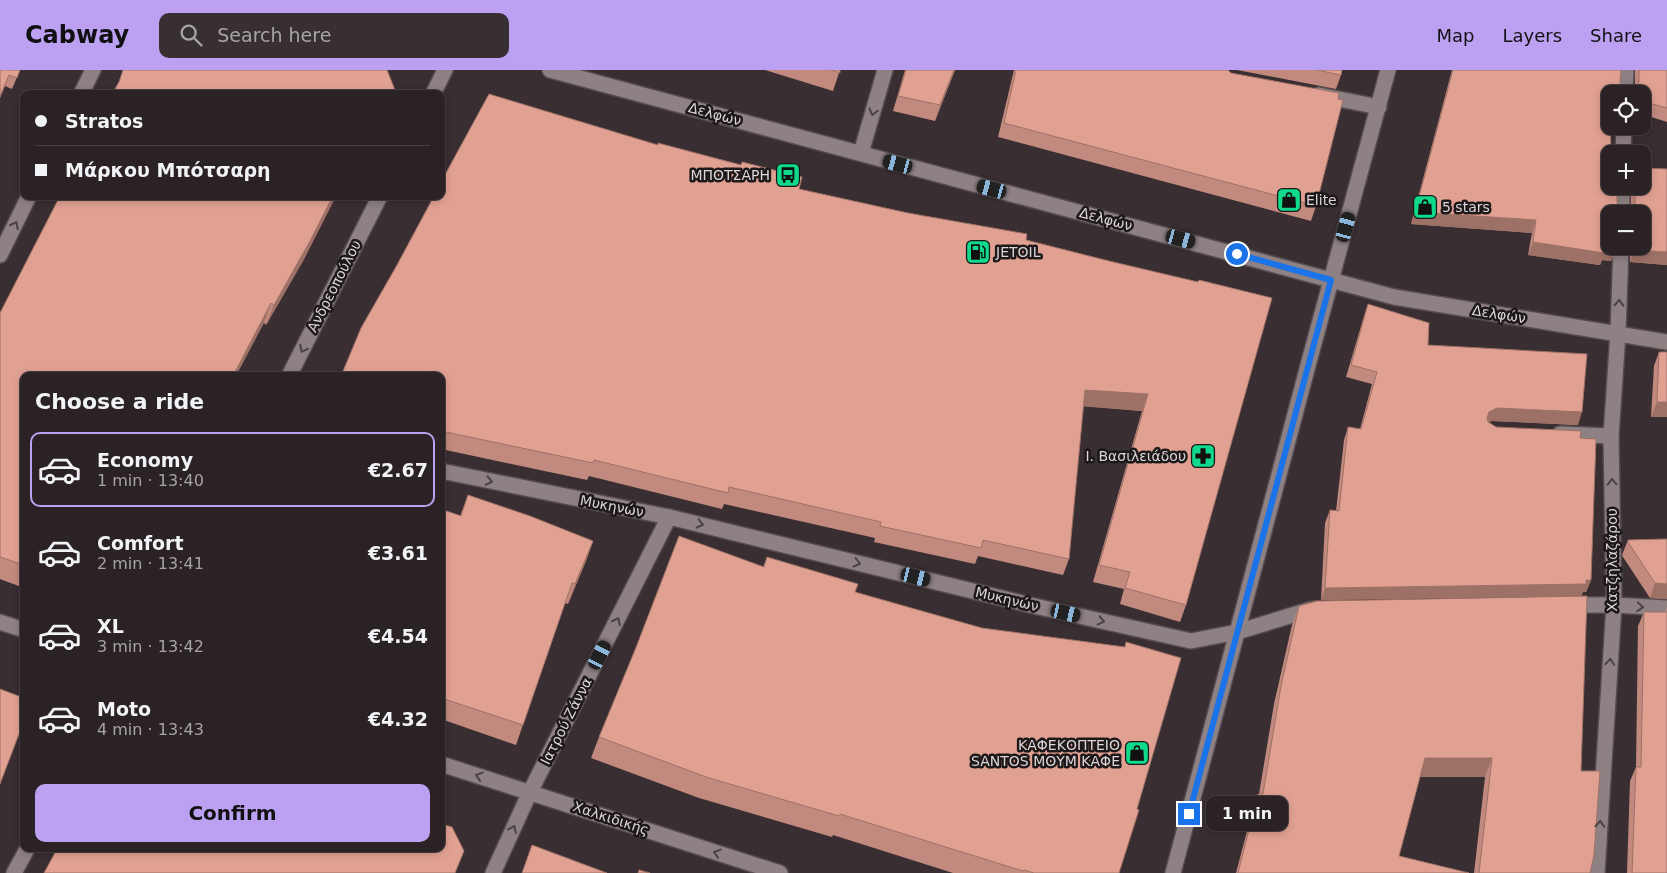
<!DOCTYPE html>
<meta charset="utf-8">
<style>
body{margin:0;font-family:"DejaVu Sans",sans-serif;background:#372f32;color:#f1f3f6;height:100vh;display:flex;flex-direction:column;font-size:19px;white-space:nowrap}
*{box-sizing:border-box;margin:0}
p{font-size:16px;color:#a6a4a7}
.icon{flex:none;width:28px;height:28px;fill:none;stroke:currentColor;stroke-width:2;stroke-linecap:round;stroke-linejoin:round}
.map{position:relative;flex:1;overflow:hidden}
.details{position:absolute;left:20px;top:302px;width:425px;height:480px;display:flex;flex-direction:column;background:#2b2225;border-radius:10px;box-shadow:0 2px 8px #0003,0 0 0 1px #473f42}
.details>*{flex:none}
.top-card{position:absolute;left:20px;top:20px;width:425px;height:110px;border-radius:10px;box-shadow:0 2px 8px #0003,0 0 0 1px #473f42;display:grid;align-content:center;height:110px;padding:0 15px;background:#2b2225}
.fabs{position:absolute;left:1601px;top:15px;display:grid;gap:10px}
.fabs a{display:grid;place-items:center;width:50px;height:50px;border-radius:10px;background:#2b2225;box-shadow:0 2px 8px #0003,0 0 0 1px #473f42;font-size:25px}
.end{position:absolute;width:22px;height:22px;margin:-11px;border:6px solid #1a73e8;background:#fff;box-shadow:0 0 0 2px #fff}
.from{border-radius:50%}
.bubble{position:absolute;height:35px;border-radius:10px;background:#2b2225;box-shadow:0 2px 8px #0003,0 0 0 1px #473f42;font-size:16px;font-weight:600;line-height:35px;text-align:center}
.car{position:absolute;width:15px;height:30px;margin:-15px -8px;border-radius:6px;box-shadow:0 0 4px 1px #0007;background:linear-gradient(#222 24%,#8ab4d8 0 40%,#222 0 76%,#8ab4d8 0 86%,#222 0)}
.top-card b{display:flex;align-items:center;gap:18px;height:48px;font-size:19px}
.top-card b+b{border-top:1px solid #473f42}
.top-card i{width:12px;height:12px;background:#f1f3f6}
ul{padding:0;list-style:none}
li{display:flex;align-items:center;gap:15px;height:75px;margin:0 10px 8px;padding:0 5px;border:2px solid transparent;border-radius:10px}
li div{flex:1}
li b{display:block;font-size:19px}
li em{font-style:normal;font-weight:600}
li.selected{border-color:#bca0f2}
li>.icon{width:45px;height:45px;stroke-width:1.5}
h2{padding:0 15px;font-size:22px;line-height:60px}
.cta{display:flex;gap:10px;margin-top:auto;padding:10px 15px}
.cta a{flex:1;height:58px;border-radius:10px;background:#bca0f2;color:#111;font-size:20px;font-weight:600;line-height:58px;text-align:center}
header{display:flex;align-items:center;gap:30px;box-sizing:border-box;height:70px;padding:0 25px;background:#bca0f2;color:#111}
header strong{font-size:24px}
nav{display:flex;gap:28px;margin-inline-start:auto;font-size:18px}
.search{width:350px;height:45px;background:#372f32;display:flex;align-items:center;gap:12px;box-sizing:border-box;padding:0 18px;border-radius:10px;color:#a6a4a7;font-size:19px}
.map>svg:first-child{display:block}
</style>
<header>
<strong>Cabway</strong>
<div class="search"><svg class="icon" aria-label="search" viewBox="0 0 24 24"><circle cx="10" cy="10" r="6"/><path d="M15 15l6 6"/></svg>Search here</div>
<nav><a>Map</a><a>Layers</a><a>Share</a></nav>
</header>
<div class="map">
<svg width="1667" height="803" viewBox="0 0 1667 803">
<rect width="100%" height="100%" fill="#392e31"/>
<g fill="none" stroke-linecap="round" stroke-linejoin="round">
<defs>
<polyline id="lane" points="1560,364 1611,366"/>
<g id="street">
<polyline points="81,24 93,0"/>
<polyline points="433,24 445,0"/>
<polyline points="1625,24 1626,0"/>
<polyline points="1319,25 1379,37"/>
<polyline points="861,83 885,0"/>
<polyline points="1623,84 1624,56"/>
<polyline points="1622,144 1622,116"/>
<polyline points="0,185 29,126"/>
<polyline points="289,306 380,126"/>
<polyline points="441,401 669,447 1030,535 1191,571 1237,562 1309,540 1316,539"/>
<polyline points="1567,535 1614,535 1667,538"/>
<polyline points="0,552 24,560"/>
<polyline points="441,694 780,803"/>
<polyline points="14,803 27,779"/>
<polyline points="493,803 530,722 669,447"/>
<polyline points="1597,803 1614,535 1611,366 1618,263 1621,176"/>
</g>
<g id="secondary">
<polyline points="550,0 1394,227 1667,272"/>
<polyline points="1173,803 1310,288 1388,0"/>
</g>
</defs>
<use href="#lane" stroke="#554b4e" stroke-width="18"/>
<use href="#street" stroke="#554b4e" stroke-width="18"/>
<use href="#secondary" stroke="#554b4e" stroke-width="18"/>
<use href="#lane" stroke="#8e8184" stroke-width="15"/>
<use href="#street" stroke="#8e8184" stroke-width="15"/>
<use href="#secondary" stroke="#8e8184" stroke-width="15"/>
</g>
<g fill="#c28a7e">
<polygon points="0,0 20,0 12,19 5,16 0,28"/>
<polygon points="765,0 840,0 833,21"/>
<polygon points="905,0 955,0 935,51 893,41"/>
<polygon points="1014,0 1228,0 1316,136 1311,151 998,67"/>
<polygon points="1237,0 1342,0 1341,5 1336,19"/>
<polygon points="1452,0 1621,0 1620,12 1621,16 1629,21 1635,19 1635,0 1667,0 1667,52 1642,44 1642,24 1610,24 1610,116 1619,137 1622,140 1631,140 1631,116 1642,116 1667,99 1667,195 1630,192 1630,176 1642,176 1642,144 1610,144 1616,179 1611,191 1602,190 1600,195 1528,185 1532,163 1411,154"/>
<polygon points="799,119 1026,170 1109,191 1198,212 1186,535 1180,552 1120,534 1124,519 1093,512 1142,341 1083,336 1069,489 1063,505 978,486 975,494 874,472 875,468 724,434 722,439 589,406 587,410 441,379 441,306 397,195"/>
<polygon points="60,126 336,126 303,191 266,255 264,253 24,306 24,518 0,509 0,243"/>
<polygon points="1368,234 1428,275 1578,355 1492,351 1489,352 1496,357 1580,368 1591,510 1586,522 1583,522 1581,526 1321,530 1325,453 1330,440 1336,441 1344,370 1348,357 1360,359 1372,314 1346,307 1364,246"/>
<polygon points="1659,282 1667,347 1651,347 1654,296"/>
<polygon points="468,425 593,471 586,491 568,534 565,533 516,675 441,649 441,440 460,446"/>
<polygon points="1667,469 1667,529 1650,528 1623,487 1622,485 1628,470"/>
<polygon points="767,487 855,522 1119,803 953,803 833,765 832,767 699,728 591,688 599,667 763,497"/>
<polygon points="1299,536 1581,701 1590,803 1474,803 1485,707 1420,707 1399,786 1469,803 1236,803 1252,742 1258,724 1259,724 1274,634 1292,555"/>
<polygon points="1667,537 1667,803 1627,803 1630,711 1636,697 1638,556 1644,542 1665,542"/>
</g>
<g fill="#9e7166">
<polygon points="954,0 955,0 935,51 940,35"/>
<polygon points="9,5 5,16 0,28 0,26"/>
<polygon points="333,126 336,126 303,191 266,255 274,235"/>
<polygon points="1415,142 1536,150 1532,163 1411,154"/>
<polygon points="1533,172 1605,178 1616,179 1611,191 1602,190 1600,195 1528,185"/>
<polygon points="1634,180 1667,182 1667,195 1630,192"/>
<polygon points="271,233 264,253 236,306 233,306"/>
<polygon points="1085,320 1148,324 1142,341 1079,336"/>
<polygon points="1657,332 1667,332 1667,347 1651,347"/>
<polygon points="1497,338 1582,342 1578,355 1492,351 1484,355 1489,342"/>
<polygon points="593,471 586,491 568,534 575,514"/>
<polygon points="1586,510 1591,510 1586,522 1583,522 1581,526 1321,530 1325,518"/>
<polygon points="1655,513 1667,514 1667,529 1650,528"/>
<polygon points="1425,688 1492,688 1485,707 1419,707"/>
</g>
<g fill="#e1a192" stroke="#9e7166">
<polygon points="0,0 20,0 17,8 9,5 0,26"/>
<polygon points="123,0 387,0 395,20 393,24 112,24 119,12"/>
<polygon points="831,0 840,0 840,3"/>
<polygon points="906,0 954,0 940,35 898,26"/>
<polygon points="1016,0 1228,0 1231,3 1339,23 1338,29 1343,30 1316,136 1004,53"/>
<polygon points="1317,0 1342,0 1341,5"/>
<polygon points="1453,0 1621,0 1620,12 1621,16 1629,21 1634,20 1639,12 1639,0 1667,0 1667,38 1642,31 1642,24 1619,24 1610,21 1610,24 1611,84 1610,84 1610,116 1617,116 1617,132 1619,137 1622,140 1631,140 1635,136 1635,116 1642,116 1642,98 1667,99 1667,182 1634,180 1634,176 1642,176 1642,144 1610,144 1610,176 1616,176 1616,179 1605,178 1604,183 1533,172 1536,150 1415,142"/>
<polygon points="489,24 658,75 658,73 741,95 742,92 802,107 799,119 908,143 1027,164 1026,170 1109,191 1198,212 1199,210 1272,228 1186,535 1125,518 1130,502 1099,495 1148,324 1085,320 1069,489 983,470 981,478 880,456 881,452 729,417 728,423 594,390 593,393 441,361 441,306 341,306 361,258 397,195 434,126 441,126 441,112"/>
<polygon points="60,126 333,126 310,171 274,235 271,233 233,306 24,306 24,495 0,487 0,243"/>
<polygon points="1368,234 1429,253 1428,275 1587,284 1582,342 1497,338 1489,342 1487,348 1488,352 1496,357 1581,361 1580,368 1596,369 1591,510 1586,510 1586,514 1325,518 1330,440 1339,441 1348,357 1361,359 1377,302 1351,295"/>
<polygon points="1659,282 1667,282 1667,332 1657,332"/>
<polygon points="468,425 530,446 593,471 575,514 572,513 523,655 441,628 441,439 461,446"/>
<polygon points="679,466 764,497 767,487 858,514 855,522 982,558 1125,577 1126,572 1181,588 1137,739 1139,740 1119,803 1034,803 1024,800 1023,801 840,744 839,746 706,707 599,667 635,580"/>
<polygon points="1667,469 1667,514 1655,513 1628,472 1628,470"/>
<polygon points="1587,526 1581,701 1600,701 1594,785 1590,803 1479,803 1492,688 1425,688 1399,786 1469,803 1238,803 1258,724 1263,724 1281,616 1299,536 1317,531"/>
<polygon points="1644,542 1667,542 1667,803 1632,803 1636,697 1641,697"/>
<polygon points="0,619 24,628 24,651 0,714"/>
<polygon points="441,754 452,757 464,781 455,803 44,803 57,779 441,779"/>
<polygon points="532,775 607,803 522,803"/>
<polygon points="639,800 650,803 638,803"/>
</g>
<defs><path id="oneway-chevron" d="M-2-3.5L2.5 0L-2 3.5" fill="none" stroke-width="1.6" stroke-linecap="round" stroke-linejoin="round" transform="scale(1.25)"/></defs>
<g stroke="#4a4244">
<use href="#oneway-chevron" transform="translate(873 42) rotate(106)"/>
<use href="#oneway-chevron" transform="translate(15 155) rotate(-63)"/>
<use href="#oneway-chevron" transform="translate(1619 233) rotate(-88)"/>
<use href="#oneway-chevron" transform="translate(303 279) rotate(117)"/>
<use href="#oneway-chevron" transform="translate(489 411) rotate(11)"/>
<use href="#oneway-chevron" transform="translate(1612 412) rotate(-91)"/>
<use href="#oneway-chevron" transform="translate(700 454) rotate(14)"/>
<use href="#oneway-chevron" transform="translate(857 493) rotate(14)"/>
<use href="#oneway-chevron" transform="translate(1640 537) rotate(4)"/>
<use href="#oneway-chevron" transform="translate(617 551) rotate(-63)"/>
<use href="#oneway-chevron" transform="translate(1101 551) rotate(13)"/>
<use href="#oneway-chevron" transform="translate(1610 592) rotate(-86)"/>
<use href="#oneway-chevron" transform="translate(479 706) rotate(-162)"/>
<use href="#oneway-chevron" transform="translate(1600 754) rotate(-86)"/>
<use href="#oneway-chevron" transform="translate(513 759) rotate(-65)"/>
<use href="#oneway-chevron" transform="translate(717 783) rotate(-162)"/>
</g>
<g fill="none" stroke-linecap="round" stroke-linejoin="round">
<polyline stroke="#1a73e8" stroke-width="6" points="1189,744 1331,210 1237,184"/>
</g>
<defs>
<symbol id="bus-square" viewBox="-11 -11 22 22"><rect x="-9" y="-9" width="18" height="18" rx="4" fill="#0fd98a" stroke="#1d1819"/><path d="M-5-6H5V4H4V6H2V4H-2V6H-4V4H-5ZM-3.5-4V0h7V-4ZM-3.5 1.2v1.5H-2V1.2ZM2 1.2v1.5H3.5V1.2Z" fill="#111"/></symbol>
<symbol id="shop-square" viewBox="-11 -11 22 22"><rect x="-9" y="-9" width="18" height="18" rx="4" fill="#0fd98a" stroke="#1d1819"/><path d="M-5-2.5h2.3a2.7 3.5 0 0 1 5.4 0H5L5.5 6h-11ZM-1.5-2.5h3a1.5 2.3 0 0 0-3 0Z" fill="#111"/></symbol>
<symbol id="fuel-square" viewBox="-11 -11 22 22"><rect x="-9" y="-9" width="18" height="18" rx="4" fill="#0fd98a" stroke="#1d1819"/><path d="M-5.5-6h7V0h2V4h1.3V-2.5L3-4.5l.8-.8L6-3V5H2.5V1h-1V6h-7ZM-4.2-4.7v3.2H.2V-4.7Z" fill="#111"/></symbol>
<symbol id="pharmacy-square" viewBox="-11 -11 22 22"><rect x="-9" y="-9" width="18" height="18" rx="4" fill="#0fd98a" stroke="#1d1819"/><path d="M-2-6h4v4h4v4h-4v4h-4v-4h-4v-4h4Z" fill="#111"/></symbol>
</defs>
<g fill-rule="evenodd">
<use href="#bus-square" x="774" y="91" width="28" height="28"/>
<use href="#shop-square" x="1275" y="116" width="28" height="28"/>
<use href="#shop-square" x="1411" y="123" width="28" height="28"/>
<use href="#fuel-square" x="964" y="168" width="28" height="28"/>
<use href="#pharmacy-square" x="1189" y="372" width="28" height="28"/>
<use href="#shop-square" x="1123" y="669" width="28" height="28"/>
</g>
<g text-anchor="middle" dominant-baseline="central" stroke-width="5" stroke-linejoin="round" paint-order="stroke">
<g font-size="14" fill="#ddd5d7" stroke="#1d1819">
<text transform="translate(715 44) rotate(15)">Δελφών</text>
<text transform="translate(1106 149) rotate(15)">Δελφών</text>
<text transform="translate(334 216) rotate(-63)">Ανδρεοπούλου</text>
<text transform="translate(1499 244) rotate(9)">Δελφών</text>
<text transform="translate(612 436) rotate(11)">Μυκηνών</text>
<text transform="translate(1612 490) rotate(-90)">Χατζηλαζάρου</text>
<text transform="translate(1007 529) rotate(13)">Μυκηνών</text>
<text transform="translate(566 651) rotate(-63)">Ιατρού Ζάννα</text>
<text transform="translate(611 748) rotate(18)">Χαλκιδικής</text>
</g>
<g font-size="14" fill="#ddd5d7" stroke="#1d1819" text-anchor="end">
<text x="770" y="105">ΜΠΟΤΣΑΡΗ</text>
<text x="1306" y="130" text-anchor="start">Elite</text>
<text x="1442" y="137" text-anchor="start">5 stars</text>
<text x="996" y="182" text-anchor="start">JETOIL</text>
<text x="1186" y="386">Ι. Βασιλειάδου</text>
<text x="1120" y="675">ΚΑΦΕΚΟΠΤΕΙΟ<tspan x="1120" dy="16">SANTOS ΜΟΥΜ ΚΑΦΕ</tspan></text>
</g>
</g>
</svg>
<div class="fabs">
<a><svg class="icon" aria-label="locate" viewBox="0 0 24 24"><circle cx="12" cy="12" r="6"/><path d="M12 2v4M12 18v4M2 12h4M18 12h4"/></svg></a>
<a>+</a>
<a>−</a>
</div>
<i class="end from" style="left:1237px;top:184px"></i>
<i class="end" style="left:1189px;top:744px"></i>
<div class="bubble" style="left:1206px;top:726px;width:82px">1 min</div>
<i class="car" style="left:898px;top:94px;rotate:285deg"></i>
<i class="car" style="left:992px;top:119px;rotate:285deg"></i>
<i class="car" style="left:1346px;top:157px;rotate:15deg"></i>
<i class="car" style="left:1181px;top:169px;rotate:105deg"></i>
<i class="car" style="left:916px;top:507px;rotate:104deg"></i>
<i class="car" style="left:1066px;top:543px;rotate:103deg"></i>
<i class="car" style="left:600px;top:585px;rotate:27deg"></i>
<div class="top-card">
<b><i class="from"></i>Stratos</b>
<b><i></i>Μάρκου Μπότσαρη</b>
</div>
<section class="details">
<h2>Choose a ride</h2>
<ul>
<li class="selected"><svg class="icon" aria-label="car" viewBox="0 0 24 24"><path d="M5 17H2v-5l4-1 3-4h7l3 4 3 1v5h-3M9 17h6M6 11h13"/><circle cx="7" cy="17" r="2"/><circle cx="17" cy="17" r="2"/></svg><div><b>Economy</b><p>1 min · 13:40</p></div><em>€2.67</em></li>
<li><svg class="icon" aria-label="car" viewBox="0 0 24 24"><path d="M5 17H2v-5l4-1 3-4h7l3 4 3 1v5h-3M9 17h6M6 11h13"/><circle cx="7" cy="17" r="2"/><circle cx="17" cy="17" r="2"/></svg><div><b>Comfort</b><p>2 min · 13:41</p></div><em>€3.61</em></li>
<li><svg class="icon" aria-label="car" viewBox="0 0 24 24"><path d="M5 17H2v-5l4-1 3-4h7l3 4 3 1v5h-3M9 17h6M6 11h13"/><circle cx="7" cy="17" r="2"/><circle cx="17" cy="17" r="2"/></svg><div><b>XL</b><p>3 min · 13:42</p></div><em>€4.54</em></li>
<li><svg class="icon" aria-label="car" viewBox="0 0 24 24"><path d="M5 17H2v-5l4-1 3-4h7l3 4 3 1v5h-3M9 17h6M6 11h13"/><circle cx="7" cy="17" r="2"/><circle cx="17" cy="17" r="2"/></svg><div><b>Moto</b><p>4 min · 13:43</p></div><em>€4.32</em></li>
</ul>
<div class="cta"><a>Confirm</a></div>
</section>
</div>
